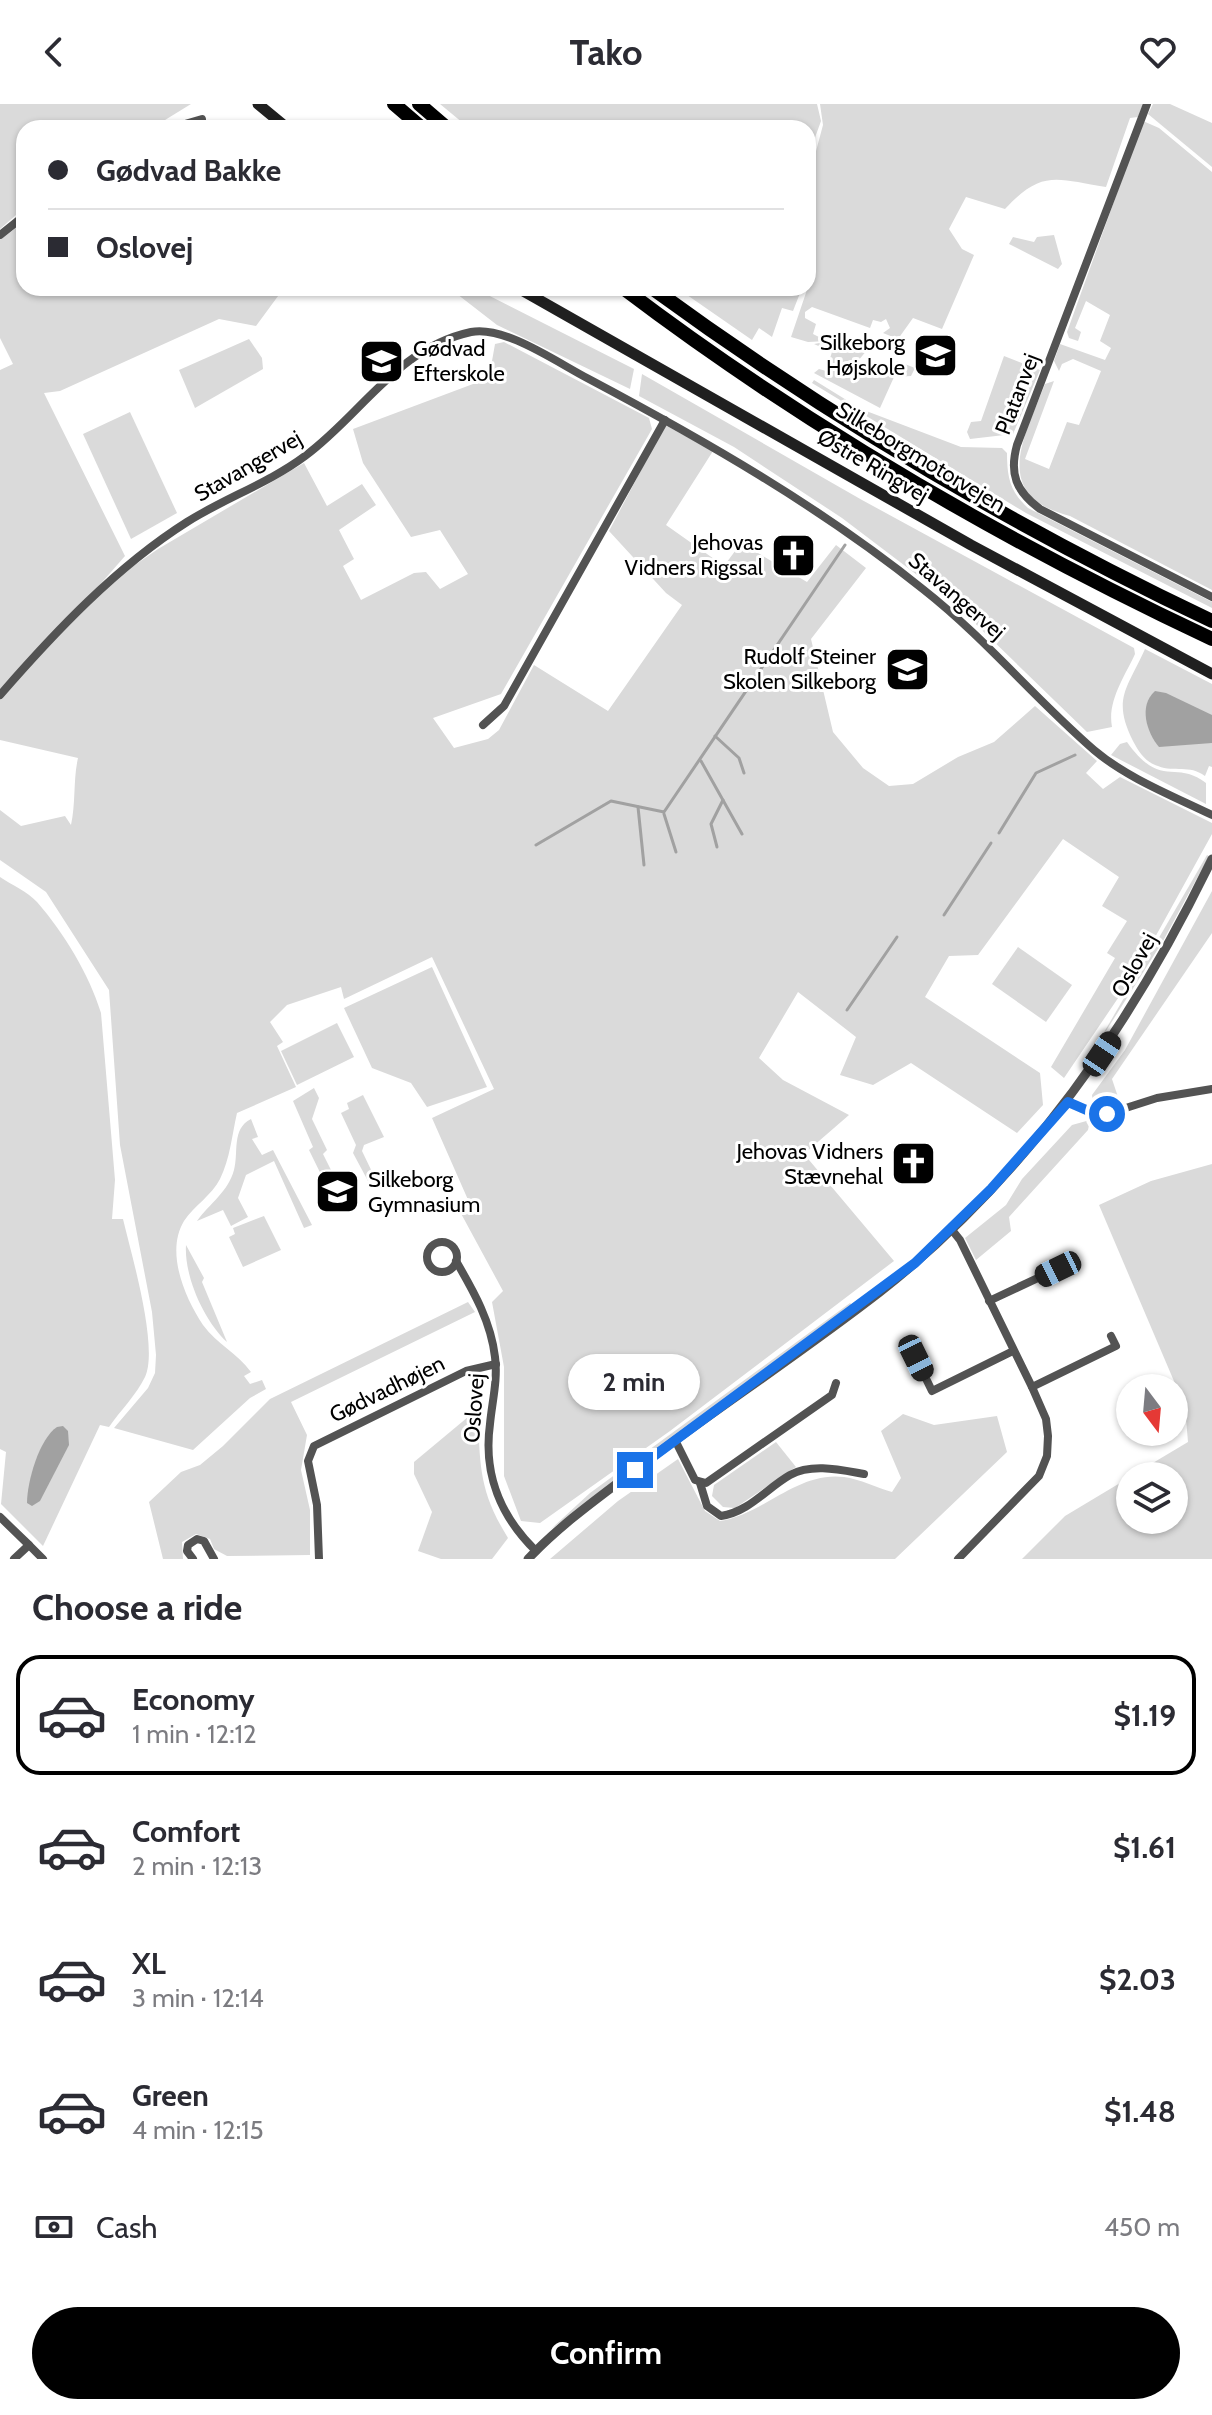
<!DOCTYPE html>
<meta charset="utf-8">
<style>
body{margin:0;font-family:Cabin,sans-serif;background:#f7f7f7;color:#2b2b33;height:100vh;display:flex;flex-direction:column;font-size:30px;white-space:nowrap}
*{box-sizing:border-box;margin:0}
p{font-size:26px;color:#7c7c81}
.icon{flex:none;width:44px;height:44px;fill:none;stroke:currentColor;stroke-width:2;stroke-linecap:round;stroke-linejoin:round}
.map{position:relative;height:1455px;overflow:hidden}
.panel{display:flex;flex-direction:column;background:#fff;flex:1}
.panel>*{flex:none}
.top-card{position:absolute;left:16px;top:16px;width:800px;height:176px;border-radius:24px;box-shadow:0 2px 6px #0004;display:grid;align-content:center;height:176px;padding:0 32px;background:#fff}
.needle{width:52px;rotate:164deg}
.tools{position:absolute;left:1116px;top:1270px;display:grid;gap:16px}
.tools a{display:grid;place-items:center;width:72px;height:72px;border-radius:50%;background:#fff;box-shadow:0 2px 6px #0004;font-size:40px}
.end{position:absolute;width:36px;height:36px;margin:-18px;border:10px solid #1a73e8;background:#fff;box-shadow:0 0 0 4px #fff}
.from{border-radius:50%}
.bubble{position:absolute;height:56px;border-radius:28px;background:#fff;box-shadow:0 2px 6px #0004;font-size:26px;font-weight:700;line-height:56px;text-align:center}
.car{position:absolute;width:24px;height:48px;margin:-24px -12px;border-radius:10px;box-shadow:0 0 6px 2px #0007;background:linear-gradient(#222 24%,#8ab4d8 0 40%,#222 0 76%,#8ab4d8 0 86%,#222 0)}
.top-card b{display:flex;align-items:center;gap:28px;height:76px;font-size:30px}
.top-card b+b{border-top:2px solid #e1e1e2}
.top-card i{width:20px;height:20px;background:#2b2b33}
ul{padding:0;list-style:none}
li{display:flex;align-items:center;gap:24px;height:120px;margin:0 16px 12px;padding:0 16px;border:4px solid transparent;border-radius:24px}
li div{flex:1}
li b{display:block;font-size:30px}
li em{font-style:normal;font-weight:700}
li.selected{border-color:#000}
li>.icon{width:72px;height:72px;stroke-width:1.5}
h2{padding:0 32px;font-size:36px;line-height:96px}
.pay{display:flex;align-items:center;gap:20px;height:88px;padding:0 32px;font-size:30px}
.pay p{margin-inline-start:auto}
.primary-button{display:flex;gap:16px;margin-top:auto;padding:16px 32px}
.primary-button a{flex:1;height:92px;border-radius:48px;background:#000;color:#fff;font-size:32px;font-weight:700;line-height:92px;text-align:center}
header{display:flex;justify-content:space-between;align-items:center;height:104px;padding:0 32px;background:#fff;font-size:36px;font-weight:700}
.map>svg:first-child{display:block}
</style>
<header><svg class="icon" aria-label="back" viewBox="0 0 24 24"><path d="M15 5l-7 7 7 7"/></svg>Tako<svg class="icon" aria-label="heart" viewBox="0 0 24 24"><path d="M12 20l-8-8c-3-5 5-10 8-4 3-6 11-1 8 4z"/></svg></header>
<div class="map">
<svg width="1212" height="1455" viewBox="0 0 1212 1455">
<rect width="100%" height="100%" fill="#fff"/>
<g fill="#dadada">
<polygon points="0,0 191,0 152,24 24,24 24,104 0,125"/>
<polygon points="440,0 817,0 821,17 808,53 808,24 469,24"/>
<path d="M 820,0 L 1143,0 L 1138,13 L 1130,14 L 1106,83 C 1056,75 1042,65 1005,105 L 966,93 L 949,125 L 962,145 L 974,151 L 942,225 L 913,214 L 898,235 L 883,229 L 890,224 L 886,215 L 881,218 L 873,216 L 870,224 L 812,203 L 805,208 L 805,214 L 816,220 L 813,230 L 827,237 L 808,238 L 791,233 L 810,177 L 808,77 L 823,21 Z"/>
<polygon points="1153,0 1170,0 1212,19 1212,63 1148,10"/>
<path d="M 1143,17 L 1159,24 L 1212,68 L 1212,486 L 1070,412 C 990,391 1024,334 1045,280 L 1054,277 L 1025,355 L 1049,365 L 1067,318 L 1079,321 L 1101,267 L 1073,255 L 1062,260 L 1059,267 L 1054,257 L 1060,240 L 1105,256 L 1111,244 L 1100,237 L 1110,211 L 1086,197 L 1075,224 L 1081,228 L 1078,237 L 1069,234 L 1067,228 Z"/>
<path d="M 24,118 L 24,184 L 290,184 L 281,188 L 256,222 L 219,215 L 60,287 L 44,289 L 125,452 L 90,492 L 158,445 L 304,359 L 327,402 L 362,380 L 376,401 L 339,426 L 354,455 L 343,462 L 361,496 L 414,469 L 426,468 L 440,485 L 468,470 L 440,426 L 411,433 L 363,359 L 353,325 L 489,274 L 495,240 L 504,238 L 649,314 L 652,325 L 501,590 L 433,614 L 454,644 L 488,635 L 499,626 L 534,561 L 608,607 L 682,501 L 666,489 L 609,427 L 665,321 L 713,347 L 666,421 L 724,462 L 741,439 L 807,478 L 836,441 L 866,464 L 811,535 L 833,628 L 863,664 L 889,682 L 913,680 L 958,653 L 994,638 L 1035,602 L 1097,657 L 1086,669 L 1103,685 L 1120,673 L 1212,719 L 1212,730 L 1137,866 L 1064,974 L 1051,963 L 1115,854 L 1107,849 L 1127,817 L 1102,802 L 1119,773 L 1063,735 L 978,851 L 949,852 L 925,893 L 1040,969 L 1043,1001 L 1017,1029 L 911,959 L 873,981 L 840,971 L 856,933 L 798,888 L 759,954 L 783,976 L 849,1011 L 804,1050 L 894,1157 L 670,1327 L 540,1419 L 521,1417 L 504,1372 L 504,1263 L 492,1198 L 503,1187 L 458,1104 L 469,1098 L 432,1014 L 494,985 L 432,853 L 344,895 L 341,883 L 287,901 L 270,918 L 283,938 L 277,942 L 296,983 L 237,1009 C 232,1031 230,1055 220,1075 C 212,1091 194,1102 184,1117 C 165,1148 185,1194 203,1221 C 217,1240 237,1249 251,1268 L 244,1272 L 250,1280 L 262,1276 L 266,1285 L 250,1294 L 193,1346 L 114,1324 L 148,1284 L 155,1269 L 156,1251 L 152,1208 L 120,1041 L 109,886 L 46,788 L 0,756 L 0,706 L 21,722 L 65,712 L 71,721 C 76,698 73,676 78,654 L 0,636 L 0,266 L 13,260 L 0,234 L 0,136 Z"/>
<polygon points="1054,131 1062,160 1058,165 1009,140 1013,133 1034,138 1037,133"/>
<polygon points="442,184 474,184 634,265 630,285 497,221 457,190"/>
<polygon points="677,184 802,184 793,207 782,204 772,233 759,224 752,236"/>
<polygon points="249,235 262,254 263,265 195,304 179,266"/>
<polygon points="841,235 868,245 857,258 870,268 875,262 893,268 897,257 915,264 911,272 894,273 880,304 814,269 819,265 826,267 832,248 814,240"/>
<polygon points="1004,252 1040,266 1013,330 970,335 967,328 971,318 981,317"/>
<path d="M 642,270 L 862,396 L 1134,544 L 1135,550 C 1125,572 1107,597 1112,623 L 1087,628 L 954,499 L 842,414 L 734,343 L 639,292 Z"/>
<path d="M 814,276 L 861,305 L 961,343 L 1002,344 L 1007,349 C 1007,373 1010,388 1028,404 L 1212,498 L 1212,504 L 1026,409 L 812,279 Z"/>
<polygon points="130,308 177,409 131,435 83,330"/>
<path d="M 1145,545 L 1212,580 L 1212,663 L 1209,662 L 1205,672 C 1189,660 1175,669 1158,662 C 1145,658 1139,648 1133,637 C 1112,595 1127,585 1145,545 Z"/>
<path d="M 1127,638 C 1161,686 1175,655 1206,679 L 1206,700 L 1111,651 L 1120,640 Z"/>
<polygon points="1207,751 1209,752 1163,837 1092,949"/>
<path d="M 0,773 C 12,781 28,788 37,798 C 64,829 89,870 101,909 L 115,1076 L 112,1115 L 123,1115 C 131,1149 159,1243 145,1273 C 137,1290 120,1307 109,1323 L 100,1321 L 43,1442 L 1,1400 L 6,1348 L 0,1345 Z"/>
<polygon points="1212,787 1212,829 1112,975 1120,999 1098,1002 1093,999 1092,991 1125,946"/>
<polygon points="1018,843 1072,881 1046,918 992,880"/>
<polygon points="432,863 487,983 427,1003 411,979 372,964 344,904"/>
<polygon points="337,919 354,953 297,981 281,947"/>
<polygon points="314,984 319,994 312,1015 327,1046 323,1050 344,1092 334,1097 309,1046 313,1043 293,997"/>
<polygon points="363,991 384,1033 364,1041 362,1047 375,1074 368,1077 353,1049 356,1041 341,1009 349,1005 347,999"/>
<path d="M 251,1015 L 258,1033 L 252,1035 L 262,1051 L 273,1046 L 312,1121 L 304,1124 L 274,1057 L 246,1071 L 238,1094 L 248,1113 L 231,1122 L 223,1106 L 197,1117 C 210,1099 228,1088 234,1066 C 239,1049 231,1025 251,1015 Z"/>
<polygon points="1090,1016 1088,1026 1009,1113 1011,1127 976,1156 965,1134 1006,1101 1022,1075 1072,1021"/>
<polygon points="1212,1060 1212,1455 1022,1455 1065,1412 1130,1373 1130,1416 1174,1416 1174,1372 1131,1372 1188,1338 1185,1303 1099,1101 1151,1077"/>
<polygon points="264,1112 281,1146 243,1163 229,1133 235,1130 233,1124"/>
<path d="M 186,1141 L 204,1174 L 202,1178 L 227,1238 C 204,1217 184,1172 186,1141 Z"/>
<polygon points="468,1198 475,1208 291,1298 307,1331 301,1366 310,1406 310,1451 227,1452 214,1445 210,1435 196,1430 182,1438 183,1455 163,1455 149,1398 181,1368 200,1361 223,1342 270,1295"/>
<polygon points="850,1199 852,1201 550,1426 590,1389"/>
<path d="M 474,1308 L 478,1309 C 480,1362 479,1387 508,1434 L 492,1455 L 441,1455 L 418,1447 L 432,1408 L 414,1370 L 414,1358 Z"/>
<path d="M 903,1310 L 934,1321 L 997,1312 L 1007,1348 L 895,1455 L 550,1455 L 618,1397 L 678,1355 L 705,1407 L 720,1417 C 763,1411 797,1367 844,1373 C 860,1375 877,1384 892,1388 L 901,1374 L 881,1327 Z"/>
<polygon points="776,1338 796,1363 735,1404 723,1403 712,1392 714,1381"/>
</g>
<g fill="#a1a1a1">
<path d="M 1155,587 L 1166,589 L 1212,611 L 1212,639 L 1159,643 C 1147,629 1138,602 1155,587 Z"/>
<path d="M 57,1323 L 63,1322 L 68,1327 L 69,1341 L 40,1397 L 32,1402 L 27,1399 C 27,1378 39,1335 57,1323 Z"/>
</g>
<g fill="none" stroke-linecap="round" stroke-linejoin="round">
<g stroke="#a1a1a1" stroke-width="3">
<polyline points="715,632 739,654 744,669"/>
<polyline points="701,657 742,730"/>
<polyline points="638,703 644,761"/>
<polyline points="664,710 676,748"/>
<polyline points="999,729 1036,669 1075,651"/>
<polyline points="536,741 611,697 664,708 845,441"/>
<polyline points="717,743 711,720 723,696"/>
<polyline points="944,811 991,739"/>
<polyline points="847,906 897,833"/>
</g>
<g stroke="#535353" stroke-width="8">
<path d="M 1147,0 L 1017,341 C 1009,370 1016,387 1040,405 L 1212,493"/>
<polyline points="171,24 202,15"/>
<polyline points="0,131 24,112"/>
<path d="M 0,591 C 55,528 116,463 187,418 C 225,394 269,379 305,352 C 362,310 397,244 471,228 C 504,221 558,259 587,274 C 704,336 821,403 924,486 C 985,534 1035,595 1094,646 C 1127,674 1173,692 1212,711"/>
<polyline points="483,621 504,602 665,316"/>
<polyline points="1068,998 1091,1008 1107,1010 1157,994 1212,985"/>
<polyline points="952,1126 960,1136 1032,1283 1046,1315 1048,1332 1047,1352 1039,1372 958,1455"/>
<circle cx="442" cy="1153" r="15"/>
<path d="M 456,1157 C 474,1188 491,1218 495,1253 C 498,1276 492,1298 490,1320 C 483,1370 501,1413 536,1447"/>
<polyline points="989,1197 1074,1157"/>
<polyline points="916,1254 932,1287 1013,1247"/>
<polyline points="1032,1283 1116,1242 1111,1232"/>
<polyline points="675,1336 695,1376 706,1379 832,1291 836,1279"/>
<path d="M 700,1379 L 707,1402 L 721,1412 C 749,1408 767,1384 790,1371 C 812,1359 841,1366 864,1370"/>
<polyline points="0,1413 29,1441"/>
<polyline points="14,1455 29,1441 43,1455"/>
<polyline points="193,1455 187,1447 188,1441 197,1435 204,1437 214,1455"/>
<polyline points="319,1455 317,1401 308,1357 314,1342 466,1267 496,1260"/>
</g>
<path stroke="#535353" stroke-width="9" d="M 528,1455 C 560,1421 598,1394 635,1366 C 716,1305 800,1250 880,1188 C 1026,1073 1132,921 1212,755"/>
<g stroke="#202020" stroke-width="11">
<polyline points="258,0 287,24"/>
<polyline points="518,184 971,441 1212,570"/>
</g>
<g stroke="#000" stroke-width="14">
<polyline points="394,0 422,24"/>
<polyline points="419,0 447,24"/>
<path d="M 623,184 C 805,322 1006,438 1212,535"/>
<path d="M 652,184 C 827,312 1016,424 1212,517"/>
</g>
</g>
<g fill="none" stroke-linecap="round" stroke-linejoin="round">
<polyline stroke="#1a73e8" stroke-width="10" points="635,1366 915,1159 991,1085 1068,998 1091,1008 1107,1010"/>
</g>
<defs>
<symbol id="school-square" viewBox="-11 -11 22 22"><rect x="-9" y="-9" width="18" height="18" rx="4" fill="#000" stroke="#fff"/><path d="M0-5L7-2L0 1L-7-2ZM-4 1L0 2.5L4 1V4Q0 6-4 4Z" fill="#fff"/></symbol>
<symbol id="church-square" viewBox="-11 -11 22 22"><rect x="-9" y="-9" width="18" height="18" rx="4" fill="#000" stroke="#fff"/><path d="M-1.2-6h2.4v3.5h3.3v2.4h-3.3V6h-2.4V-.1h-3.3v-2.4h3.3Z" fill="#fff"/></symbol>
</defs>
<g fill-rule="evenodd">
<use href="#school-square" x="910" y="226" width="51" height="51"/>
<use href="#school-square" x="356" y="232" width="51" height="51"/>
<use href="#church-square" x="768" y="426" width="51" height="51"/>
<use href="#school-square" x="882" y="540" width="51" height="51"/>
<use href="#church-square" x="888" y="1034" width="51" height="51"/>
<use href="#school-square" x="312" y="1062" width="51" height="51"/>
</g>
<g text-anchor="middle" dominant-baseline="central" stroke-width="6" stroke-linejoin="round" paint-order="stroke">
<g font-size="22" fill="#000" stroke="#fff" text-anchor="end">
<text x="905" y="238">Silkeborg<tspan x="905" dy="25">Højskole</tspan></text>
<text x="413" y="244" text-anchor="start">Gødvad<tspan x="413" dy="25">Efterskole</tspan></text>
<text x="763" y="438">Jehovas<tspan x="763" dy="25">Vidners Rigssal</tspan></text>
<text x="876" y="552">Rudolf Steiner<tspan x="876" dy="25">Skolen Silkeborg</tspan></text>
<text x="883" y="1047">Jehovas Vidners<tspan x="883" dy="25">Stævnehal</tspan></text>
<text x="368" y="1075" text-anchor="start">Silkeborg<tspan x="368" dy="25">Gymnasium</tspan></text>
</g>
<g font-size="22" fill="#000" stroke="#fff">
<text transform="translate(1017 290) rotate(-69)">Platanvej</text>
<text transform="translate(921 353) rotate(31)">Silkeborgmotorvejen</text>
<text transform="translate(248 362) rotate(-30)">Stavangervej</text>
<text transform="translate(873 362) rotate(30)">Østre Ringvej</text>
<text transform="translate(957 492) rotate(41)">Stavangervej</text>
<text transform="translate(1134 861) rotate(-61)">Oslovej</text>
<text transform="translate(387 1285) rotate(-26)">Gødvadhøjen</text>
<text transform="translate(474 1304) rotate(-86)">Oslovej</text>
</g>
</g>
</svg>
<div class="tools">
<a><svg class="needle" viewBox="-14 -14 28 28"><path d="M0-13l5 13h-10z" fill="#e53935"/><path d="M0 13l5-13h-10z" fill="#7c7c81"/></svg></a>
<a><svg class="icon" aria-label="layers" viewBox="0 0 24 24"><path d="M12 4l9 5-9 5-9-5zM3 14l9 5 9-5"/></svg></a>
</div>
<i class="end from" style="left:1107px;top:1010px"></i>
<i class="end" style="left:635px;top:1366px"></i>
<div class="bubble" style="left:568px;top:1250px;width:132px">2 min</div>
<i class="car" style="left:1102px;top:950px;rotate:34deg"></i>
<i class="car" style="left:1058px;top:1165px;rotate:244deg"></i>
<i class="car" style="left:916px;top:1254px;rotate:154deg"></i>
<div class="top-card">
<b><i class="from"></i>Gødvad Bakke</b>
<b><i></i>Oslovej</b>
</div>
</div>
<section class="panel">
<h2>Choose a ride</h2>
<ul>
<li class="selected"><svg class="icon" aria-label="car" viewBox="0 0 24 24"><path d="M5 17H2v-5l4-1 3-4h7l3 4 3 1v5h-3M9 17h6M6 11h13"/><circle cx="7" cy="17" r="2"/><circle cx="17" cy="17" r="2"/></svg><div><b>Economy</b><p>1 min · 12:12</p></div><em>$1.19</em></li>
<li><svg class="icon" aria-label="car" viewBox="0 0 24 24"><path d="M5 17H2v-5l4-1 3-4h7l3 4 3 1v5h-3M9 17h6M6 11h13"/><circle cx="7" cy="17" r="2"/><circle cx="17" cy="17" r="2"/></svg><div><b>Comfort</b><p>2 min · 12:13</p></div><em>$1.61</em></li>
<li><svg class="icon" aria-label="car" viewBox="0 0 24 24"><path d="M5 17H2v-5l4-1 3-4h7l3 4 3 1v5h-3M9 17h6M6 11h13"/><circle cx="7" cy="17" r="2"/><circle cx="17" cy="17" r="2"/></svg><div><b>XL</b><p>3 min · 12:14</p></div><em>$2.03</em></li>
<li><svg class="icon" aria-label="car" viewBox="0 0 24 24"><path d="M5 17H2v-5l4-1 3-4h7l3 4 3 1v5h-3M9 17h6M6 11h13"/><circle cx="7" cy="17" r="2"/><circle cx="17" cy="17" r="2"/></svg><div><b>Green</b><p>4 min · 12:15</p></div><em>$1.48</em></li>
</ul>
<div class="pay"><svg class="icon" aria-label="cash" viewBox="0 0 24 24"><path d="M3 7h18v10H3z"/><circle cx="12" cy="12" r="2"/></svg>Cash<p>450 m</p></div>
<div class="primary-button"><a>Confirm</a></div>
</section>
